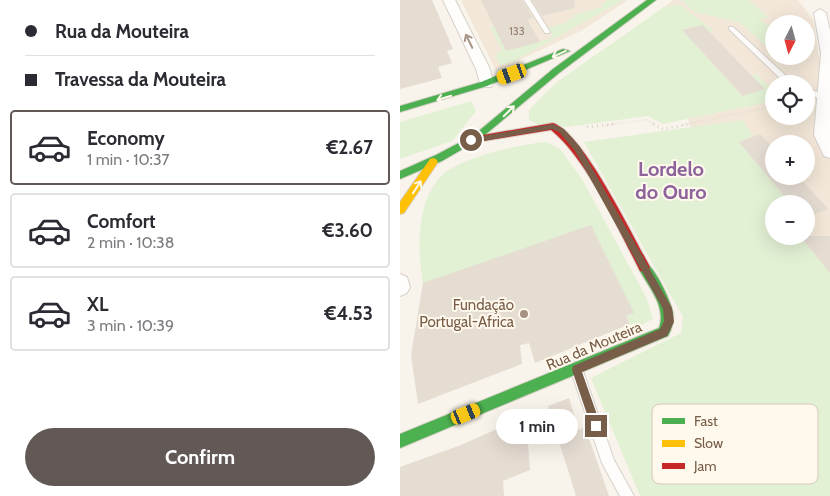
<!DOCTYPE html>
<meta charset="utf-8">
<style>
body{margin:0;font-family:Cabin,sans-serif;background:#f7f7f7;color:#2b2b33;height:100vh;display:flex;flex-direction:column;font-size:19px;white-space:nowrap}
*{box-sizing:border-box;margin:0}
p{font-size:16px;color:#7c7c81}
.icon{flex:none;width:28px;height:28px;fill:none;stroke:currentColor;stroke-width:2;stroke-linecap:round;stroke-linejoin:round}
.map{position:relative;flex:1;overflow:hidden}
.side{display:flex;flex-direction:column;background:#fff;width:400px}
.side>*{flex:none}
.guide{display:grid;align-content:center;height:110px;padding:0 25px;background:#fff}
.needle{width:32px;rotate:186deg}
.fabs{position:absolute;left:365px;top:15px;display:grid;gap:10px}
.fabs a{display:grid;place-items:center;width:50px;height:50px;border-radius:50%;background:#fff;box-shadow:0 5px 20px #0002;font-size:25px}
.end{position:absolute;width:22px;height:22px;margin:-11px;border:6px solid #785d48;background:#fff;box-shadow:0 0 0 2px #fff}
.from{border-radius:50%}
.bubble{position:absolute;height:35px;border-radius:18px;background:#fff;box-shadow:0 5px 20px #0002;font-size:16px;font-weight:700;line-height:35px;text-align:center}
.car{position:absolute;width:15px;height:30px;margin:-15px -8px;border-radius:6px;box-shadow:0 0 4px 1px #0007;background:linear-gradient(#f5c518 24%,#345 0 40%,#f5c518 0 76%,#345 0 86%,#f5c518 0)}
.guide b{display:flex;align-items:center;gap:18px;height:48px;font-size:19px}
.guide b+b{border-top:1px solid #e1e1e2}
.guide i{width:12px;height:12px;background:#2b2b33}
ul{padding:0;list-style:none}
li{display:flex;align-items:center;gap:15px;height:75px;margin:0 10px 8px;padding:0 15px;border:2px solid #e1e1e2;border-radius:5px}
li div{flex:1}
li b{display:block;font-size:19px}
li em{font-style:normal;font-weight:700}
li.on{border-color:#625956}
li>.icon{width:45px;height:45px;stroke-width:1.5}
.button{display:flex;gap:10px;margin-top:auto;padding:10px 25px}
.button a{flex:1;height:58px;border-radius:30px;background:#625956;color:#fff;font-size:20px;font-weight:700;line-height:58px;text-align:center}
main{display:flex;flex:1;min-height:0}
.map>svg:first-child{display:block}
</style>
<main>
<section class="side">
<div class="guide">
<b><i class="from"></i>Rua da Mouteira</b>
<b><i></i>Travessa da Mouteira</b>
</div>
<ul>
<li class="on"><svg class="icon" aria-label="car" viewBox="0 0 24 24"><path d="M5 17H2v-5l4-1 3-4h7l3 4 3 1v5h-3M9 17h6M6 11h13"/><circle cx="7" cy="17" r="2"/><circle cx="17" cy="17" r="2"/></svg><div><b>Economy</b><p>1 min · 10:37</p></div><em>€2.67</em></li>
<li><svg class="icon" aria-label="car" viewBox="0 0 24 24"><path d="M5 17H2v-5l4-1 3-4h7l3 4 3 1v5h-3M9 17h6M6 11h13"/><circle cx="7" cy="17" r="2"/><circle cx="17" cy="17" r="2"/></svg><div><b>Comfort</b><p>2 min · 10:38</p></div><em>€3.60</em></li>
<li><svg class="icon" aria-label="car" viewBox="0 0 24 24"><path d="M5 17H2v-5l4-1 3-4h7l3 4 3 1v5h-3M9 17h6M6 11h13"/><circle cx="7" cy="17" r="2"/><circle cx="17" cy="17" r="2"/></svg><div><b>XL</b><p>3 min · 10:39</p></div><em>€4.53</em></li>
</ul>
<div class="button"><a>Confirm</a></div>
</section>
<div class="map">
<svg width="430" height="496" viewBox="0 0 430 496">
<rect width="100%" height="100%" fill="#f8f4eb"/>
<g fill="#f2e7d8" fill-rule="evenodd">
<polygon points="61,0 228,0 181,31 96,71"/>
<path d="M 273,0 L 398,0 L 413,20 L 419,57 L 430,60 L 430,321 L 299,147 L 248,21 ZM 374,24 L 406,24 L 406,56 L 374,56 ZM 374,84 L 406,84 L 406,116 L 374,116 ZM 374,144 L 406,144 L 406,176 L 374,176 ZM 374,204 L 406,204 L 406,236 L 374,236 Z"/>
</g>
<g fill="#e2f0d4">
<polygon points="208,0 223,0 114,61 101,65 94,56 102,50 90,27 100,25 97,32 107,50 149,39 153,37 149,27 169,22 167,19 175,18 173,15 203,7 202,4"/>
<polygon points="283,0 349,0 368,17 360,19 374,31 374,53 339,22 295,12 285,4"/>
<polygon points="274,5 282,6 314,31 309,32 302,25 282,30 342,96 365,89 352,75 356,74 374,91 374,101 263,124 248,116 166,127 139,125 129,120 129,110 157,82 264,7"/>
<polygon points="71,101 76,111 52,141 0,159 0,122"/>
<polygon points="342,120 354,136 339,142 391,204 374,204 374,236 400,236 430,273 430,496 240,496 191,378 281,333 283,317 184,142"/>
<path d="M 146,142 L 160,149 L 182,179 L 247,299 L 253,319 L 233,329 L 226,316 L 234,313 L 23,283 C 17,250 16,203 41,176 C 59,158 121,144 146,142 Z"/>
</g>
<g fill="#e5dcd2">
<polygon points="0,0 32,0 53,49 47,51 52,63 38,67 42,78 0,89"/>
<polygon points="81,0 122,0 133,18 127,19 140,42 106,51"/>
<polygon points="132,0 174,0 175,8 142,16"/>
<polygon points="303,25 346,70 365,89 343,96 282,30"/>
<polygon points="360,134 374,149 374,176 398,176 428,209 406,218 406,204 391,204 339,142"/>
<polygon points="191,225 234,313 226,316 230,324 135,363 129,343 120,345 122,364 18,404 11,355 23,283"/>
<polygon points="400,236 430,236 430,273"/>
<polygon points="169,398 179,430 185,427 209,496 176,496 148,406"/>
<polygon points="126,416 130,470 103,481 104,496 0,496 0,467 61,445"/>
</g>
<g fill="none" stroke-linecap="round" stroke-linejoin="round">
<defs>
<g id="lane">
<polygon points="124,0 130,0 150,32 149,33 145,33"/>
<polygon points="329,27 333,27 395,84 386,84 329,29"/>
<polygon points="406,88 428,96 429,98 425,101 406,93"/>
<polygon points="177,365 181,367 183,371 214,460 234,496 220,496 202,463 171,371 173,367"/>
</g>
<g id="street">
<polygon points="43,0 55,0 90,69 93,84 91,87 81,87 76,69"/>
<polygon points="420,9 426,13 430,31 430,158 424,156 414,135 421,53 414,13"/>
<polygon points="0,274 7,277 10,287 7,293 0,296"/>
</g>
<g id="fast">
<polygon points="247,0 256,0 159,73 80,139 42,161 0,179 0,171 36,155 74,135 153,69"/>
<polygon points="163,49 170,51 87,86 0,112 0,106 81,82"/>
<path d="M 244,262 C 255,266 271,302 273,313 C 274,321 272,329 268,336 L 0,448 L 0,434 L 259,328 C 267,305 247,286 238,267 L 240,263 Z"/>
</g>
<polygon id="slow" points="33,158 36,159 38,162 4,213 0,214 0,202 30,159"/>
<path id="jam" d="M 153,123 C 183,133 231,233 248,263 L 250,267 L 248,271 L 244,272 L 240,271 C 218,229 187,159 151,130 L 71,143 L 66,140 L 71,137 Z"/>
</defs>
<use href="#lane" stroke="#d7d1c9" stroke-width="2"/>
<use href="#street" stroke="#d7d1c9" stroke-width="2"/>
<use href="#fast" stroke="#d7d0c7" stroke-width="2"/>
<use href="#slow" stroke="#d7d0c7" stroke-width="2"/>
<use href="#jam" stroke="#d7d0c7" stroke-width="2"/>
<g stroke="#dad4cd" stroke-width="2.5" stroke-dasharray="0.5 2.5" stroke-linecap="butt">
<polyline points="205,125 247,120 256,125"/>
<polyline points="283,125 374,106"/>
</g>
<g stroke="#dad4cd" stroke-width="3" stroke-dasharray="1 4" stroke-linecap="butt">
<polyline points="253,124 263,129 289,124"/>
<polyline points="187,127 216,124"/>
</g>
<use href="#lane" fill="#fefdfc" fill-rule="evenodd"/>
<use href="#street" fill="#fefdfc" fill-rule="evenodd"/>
<use href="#fast" fill="#4caf50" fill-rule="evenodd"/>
<use href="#slow" fill="#ffc107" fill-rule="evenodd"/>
<use href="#jam" fill="#c62828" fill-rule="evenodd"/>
</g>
<defs><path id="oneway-shaft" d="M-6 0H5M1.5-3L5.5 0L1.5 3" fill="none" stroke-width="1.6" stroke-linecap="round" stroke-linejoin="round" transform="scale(1.25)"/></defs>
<use stroke="#a79587" href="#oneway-shaft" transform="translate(69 41) rotate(-116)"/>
<g stroke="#fff9ed">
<use href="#oneway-shaft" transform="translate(159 54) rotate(156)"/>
<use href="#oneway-shaft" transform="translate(44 98) rotate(163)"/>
<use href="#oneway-shaft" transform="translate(109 111) rotate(-45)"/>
<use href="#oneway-shaft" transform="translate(17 187) rotate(-57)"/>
</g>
<polygon fill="#785d48" points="153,124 164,129 180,147 272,308 274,322 267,336 182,372 201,426 196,431 191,426 172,370 173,366 260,329 264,321 263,309 175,151 159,132 152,129 71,143 67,140 71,138"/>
<circle fill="#a59281" stroke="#fff9ed" stroke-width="2" cx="124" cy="314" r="5"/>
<g text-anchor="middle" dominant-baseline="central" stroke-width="4" stroke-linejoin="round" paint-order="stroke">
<g font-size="11" fill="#957f6d">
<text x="117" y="31">133</text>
</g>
<g font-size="15" fill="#785d48" stroke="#fff9ed" text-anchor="end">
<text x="114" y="305">Fundação<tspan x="114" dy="17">Portugal-Africa</tspan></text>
</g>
<g font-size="15" fill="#785d48" stroke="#fff9ed">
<text transform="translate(194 346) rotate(-23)">Rua da Mouteira</text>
</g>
<g font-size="20" font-weight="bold" fill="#8d639c" stroke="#fff9ed">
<text x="271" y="169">Lordelo<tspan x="271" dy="23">do Ouro</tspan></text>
</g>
</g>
<rect x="252" y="404" width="166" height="80" rx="8" fill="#fff9ed" stroke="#d6cabc" stroke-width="1"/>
<rect x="262" y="418" width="23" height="6" fill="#4caf50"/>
<rect x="262" y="440" width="23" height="7" fill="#ffc107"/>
<rect x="262" y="463" width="23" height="6" fill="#c62828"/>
<g font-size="14" fill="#785d48">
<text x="294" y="426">Fast</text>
<text x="294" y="448">Slow</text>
<text x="294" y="471">Jam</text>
</g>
</svg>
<div class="fabs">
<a><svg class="needle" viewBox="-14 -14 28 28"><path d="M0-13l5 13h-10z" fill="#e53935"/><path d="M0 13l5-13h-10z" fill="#7c7c81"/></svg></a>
<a><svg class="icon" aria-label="locate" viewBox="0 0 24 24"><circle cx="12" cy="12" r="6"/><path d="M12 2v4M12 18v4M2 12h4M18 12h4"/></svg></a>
<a>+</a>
<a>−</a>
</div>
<i class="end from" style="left:71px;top:140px"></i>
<i class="end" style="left:196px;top:426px"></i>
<div class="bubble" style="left:96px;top:409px;width:82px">1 min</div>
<i class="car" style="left:112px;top:74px;rotate:250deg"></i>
<i class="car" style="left:66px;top:414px;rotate:68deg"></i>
</div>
</main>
